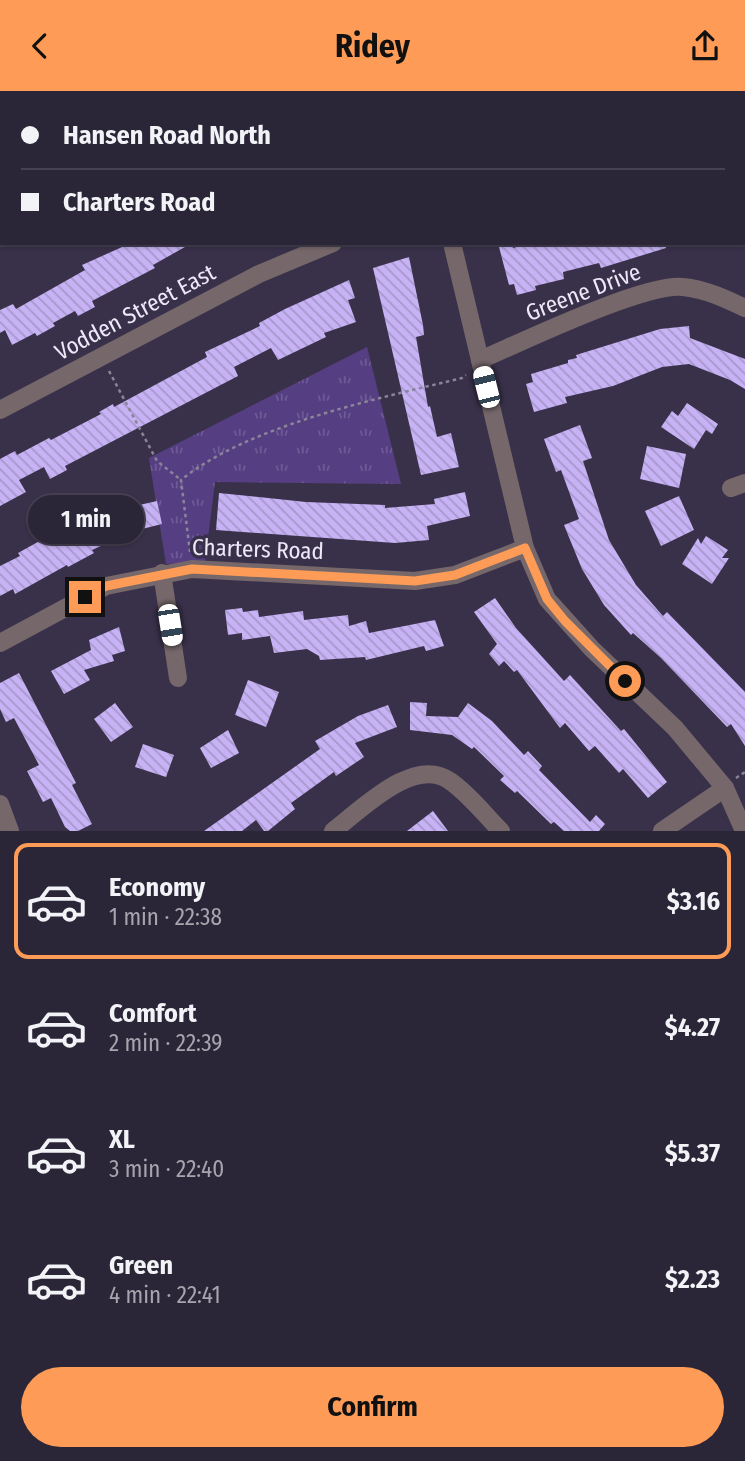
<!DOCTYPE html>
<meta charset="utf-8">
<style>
body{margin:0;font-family:"Fira Sans Condensed",sans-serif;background:#373143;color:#f1f3f6;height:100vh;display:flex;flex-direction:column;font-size:26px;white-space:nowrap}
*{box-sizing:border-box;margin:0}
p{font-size:23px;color:#a6a5ae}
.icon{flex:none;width:38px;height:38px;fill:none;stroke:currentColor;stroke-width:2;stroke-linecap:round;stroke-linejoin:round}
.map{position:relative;height:740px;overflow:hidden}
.sheet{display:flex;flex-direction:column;background:#2b2538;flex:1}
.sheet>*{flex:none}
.top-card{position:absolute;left:0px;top:0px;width:746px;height:154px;box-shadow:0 2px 5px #0004,0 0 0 2px #474253;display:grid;align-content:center;height:154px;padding:0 21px;background:#2b2538}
.end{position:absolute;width:32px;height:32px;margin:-16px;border:9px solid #fe9c57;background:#111;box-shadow:0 0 0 4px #111}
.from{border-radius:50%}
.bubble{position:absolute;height:49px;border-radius:24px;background:#2b2538;box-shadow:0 2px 5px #0004,0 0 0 2px #474253;font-size:23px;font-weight:700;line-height:49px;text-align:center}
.car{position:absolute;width:21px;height:42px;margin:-21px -10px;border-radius:9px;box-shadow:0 0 5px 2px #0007;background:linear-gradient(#fff 24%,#345 0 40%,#fff 0 76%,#345 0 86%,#fff 0)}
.top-card b{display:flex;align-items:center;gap:24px;height:66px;font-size:26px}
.top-card b+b{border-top:2px solid #474253}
.top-card i{width:18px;height:18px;background:#f1f3f6}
ul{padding:12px 0 0;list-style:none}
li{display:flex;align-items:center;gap:21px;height:116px;margin:0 14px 10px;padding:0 7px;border:4px solid transparent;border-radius:14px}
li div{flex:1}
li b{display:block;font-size:26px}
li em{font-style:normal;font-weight:700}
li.on{border-color:#fe9c57}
li>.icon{width:63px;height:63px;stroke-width:1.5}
.button{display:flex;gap:14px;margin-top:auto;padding:14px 21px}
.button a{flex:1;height:80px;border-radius:42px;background:#fe9c57;color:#111;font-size:28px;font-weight:700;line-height:80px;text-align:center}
header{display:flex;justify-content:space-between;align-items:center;height:91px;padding:0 21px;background:#fe9c57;color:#111;font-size:32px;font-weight:700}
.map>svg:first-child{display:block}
</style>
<header><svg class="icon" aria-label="back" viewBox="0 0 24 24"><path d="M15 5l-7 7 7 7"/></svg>Ridey<svg class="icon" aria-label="share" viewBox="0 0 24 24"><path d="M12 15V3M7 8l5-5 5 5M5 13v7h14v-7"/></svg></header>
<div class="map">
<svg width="745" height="740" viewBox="0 0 745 740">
<defs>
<pattern id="park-tufts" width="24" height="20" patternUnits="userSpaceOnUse" patternTransform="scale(1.75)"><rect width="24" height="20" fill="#563e83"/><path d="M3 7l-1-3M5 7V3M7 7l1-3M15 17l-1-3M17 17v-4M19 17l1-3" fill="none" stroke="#6f5a95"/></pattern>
<pattern id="building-back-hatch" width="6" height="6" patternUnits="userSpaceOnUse" patternTransform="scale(1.75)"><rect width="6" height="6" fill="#c6b2f4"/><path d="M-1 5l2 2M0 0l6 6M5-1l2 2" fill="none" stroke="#a697ca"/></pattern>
</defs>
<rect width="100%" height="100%" fill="#39314a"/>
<polygon fill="#423a58" points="432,0 644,0 432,2"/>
<polygon fill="url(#park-tufts)" points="367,256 401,393 215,391 205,471 166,473 149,367"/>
<g fill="url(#building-back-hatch)">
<polygon points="131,152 192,152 153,174 155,177 92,210 95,216 78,225 75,220 53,232 55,235 37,245 35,242 12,254 5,239 0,242 0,219 13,213 16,218 85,179 82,174"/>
<polygon points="533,152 665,152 666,157 601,177 599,172 563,181 564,188 535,195 536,199 517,204 514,193 509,194 499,156 512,153 513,157"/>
<polygon points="409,166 423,234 424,244 416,246 428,316 430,315 437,346 451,342 459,376 421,384 373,177"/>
<polygon points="349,189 355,207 348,209 356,231 324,242 326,246 278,269 271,257 234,276 238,285 65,375 67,379 50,388 44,376 19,389 26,401 0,415 0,368 15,360 17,364 49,347 51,349 101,323 99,321 113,313 114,316 207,266 205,261 260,235 259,232 285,218"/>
<polygon points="689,235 690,247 745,268 745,298 730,289 689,273 662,276 613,295 565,306 567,312 534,321 526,293 533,291 531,283 568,272 568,269 577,267 576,264 660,238"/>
<polygon points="687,312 718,333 712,343 706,339 694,358 661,336 672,320 678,325"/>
<polygon points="580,334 592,367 583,370 609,449 636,494 663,525 667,521 745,601 745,655 731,633 727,636 661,567 633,542 631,544 604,514 582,478 564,434 579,428 561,379 556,381 544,348"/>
<polygon points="647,355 686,363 679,397 640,388"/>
<polygon points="465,401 470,425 427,435 429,449 395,452 216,439 219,402 306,411 385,414 385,417 435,413 434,408"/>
<polygon points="679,405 694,439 661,455 645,420"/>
<polygon points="157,410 162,433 110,446 112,450 92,459 94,462 68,476 67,474 15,503 13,498 0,505 0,475 20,465 18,462 45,447 48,453 87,433 84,428 111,415 113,420"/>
<polygon points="706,445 728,459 722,467 729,467 712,493 682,473 698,447 701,453"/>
<polygon points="495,507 516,537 564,590 570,584 621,640 624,638 667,691 648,707 623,678 619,682 595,655 589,660 565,632 560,637 517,579 514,581 504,570 499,575 489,563 497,553 474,521"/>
<polygon points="242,517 243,521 258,519 259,526 303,520 304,529 348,524 349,535 366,530 369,542 435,529 444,555 426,560 424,555 366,569 365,566 320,569 319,565 307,558 274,562 270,545 242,549 242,542 228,544 225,519"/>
<polygon points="119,536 125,560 112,564 114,570 84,579 90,589 64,603 51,580 91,559 89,549"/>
<polygon points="19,582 76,692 72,694 92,733 78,740 70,740 65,736 51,707 43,711 27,680 39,674 14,627 6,631 0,618 0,592"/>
<polygon points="248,589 279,601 266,636 235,624"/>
<polygon points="410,611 427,612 426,625 458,626 468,612 492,630 524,664 528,660 542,675 539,679 590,731 596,724 605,733 599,740 564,740 554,731 551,733 517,700 515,702 500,689 504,685 474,656 472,658 452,644 410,639"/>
<polygon points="115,612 133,636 111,651 94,628"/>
<polygon points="388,614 397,636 355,652 364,666 336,685 334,681 291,712 295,718 268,740 264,740 256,729 242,740 204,740 320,658 315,650 358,625"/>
<polygon points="228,639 239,662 211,677 200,657"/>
<polygon points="143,653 174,664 166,686 135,676"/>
<polygon points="433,720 448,740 407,740"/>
</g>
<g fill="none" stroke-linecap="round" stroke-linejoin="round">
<g stroke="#8a8499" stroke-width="2.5" stroke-dasharray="3.5 3.5" stroke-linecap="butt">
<polyline points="109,280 157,370 181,389"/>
<path d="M 190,461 L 181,389 C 249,334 377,308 462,287 L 466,284"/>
<polyline points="736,687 745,681"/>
</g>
<polyline stroke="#75676a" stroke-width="10" points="666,0 667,2"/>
<g stroke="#75676a" stroke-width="18">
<polyline points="11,0 12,2"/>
<polyline points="418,0 418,2"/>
<polyline points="132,2 136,0"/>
<polyline points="0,73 2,72"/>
<polyline points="452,152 525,457 547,508 592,558 675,637 725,697 744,740"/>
<path d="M 480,269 C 522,251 644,192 683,196 C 705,198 726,208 745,217"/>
<polyline points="731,397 745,392"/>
<polyline points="162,482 178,587"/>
<polyline points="0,552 106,495 192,478 415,490 455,484 525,457"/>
<polyline points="0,713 10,740"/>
<path d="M 333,740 C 361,719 414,664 450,690 C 469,703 485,724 501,740"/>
<polyline points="662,740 725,697"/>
</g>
<g stroke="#75676a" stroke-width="18">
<polyline points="708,2 713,0"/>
<polyline points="0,319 259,183 333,152"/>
</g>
</g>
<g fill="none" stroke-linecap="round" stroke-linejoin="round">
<polyline stroke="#fe9c57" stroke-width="9" points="85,506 106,495 192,478 415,490 455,484 525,457 547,508 565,530 625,590"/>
</g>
<g text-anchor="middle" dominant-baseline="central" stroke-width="7" stroke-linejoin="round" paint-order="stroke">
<g font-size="23" fill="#ede9f9" stroke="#39314a">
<text transform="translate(583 201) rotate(-21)">Greene Drive</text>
<text transform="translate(135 221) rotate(-28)">Vodden Street East</text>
<text transform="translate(258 458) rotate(2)">Charters Road</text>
</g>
</g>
</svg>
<i class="end from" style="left:625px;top:590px"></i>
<i class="end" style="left:85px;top:506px"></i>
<div class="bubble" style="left:28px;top:404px;width:116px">1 min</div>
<i class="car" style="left:486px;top:296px;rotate:346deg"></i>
<i class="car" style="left:170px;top:534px;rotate:171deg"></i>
<div class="top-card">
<b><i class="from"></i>Hansen Road North</b>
<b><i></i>Charters Road</b>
</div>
</div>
<section class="sheet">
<ul>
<li class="on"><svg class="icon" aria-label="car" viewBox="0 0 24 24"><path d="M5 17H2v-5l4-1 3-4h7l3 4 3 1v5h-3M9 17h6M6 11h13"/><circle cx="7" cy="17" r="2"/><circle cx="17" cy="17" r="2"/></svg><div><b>Economy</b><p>1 min · 22:38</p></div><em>$3.16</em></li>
<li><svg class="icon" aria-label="car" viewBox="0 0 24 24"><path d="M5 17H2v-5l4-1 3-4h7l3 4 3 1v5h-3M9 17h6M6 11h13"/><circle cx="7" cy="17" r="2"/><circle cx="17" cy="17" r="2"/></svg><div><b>Comfort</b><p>2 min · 22:39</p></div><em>$4.27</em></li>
<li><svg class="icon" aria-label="car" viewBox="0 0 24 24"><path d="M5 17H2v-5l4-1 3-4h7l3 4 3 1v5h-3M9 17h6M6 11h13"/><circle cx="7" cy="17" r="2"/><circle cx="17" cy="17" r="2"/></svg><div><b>XL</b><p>3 min · 22:40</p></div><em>$5.37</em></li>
<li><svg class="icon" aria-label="car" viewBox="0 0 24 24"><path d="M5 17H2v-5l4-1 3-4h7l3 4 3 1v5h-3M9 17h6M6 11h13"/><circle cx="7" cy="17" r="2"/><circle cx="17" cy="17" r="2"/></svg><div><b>Green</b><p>4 min · 22:41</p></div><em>$2.23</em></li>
</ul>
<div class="button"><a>Confirm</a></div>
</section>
